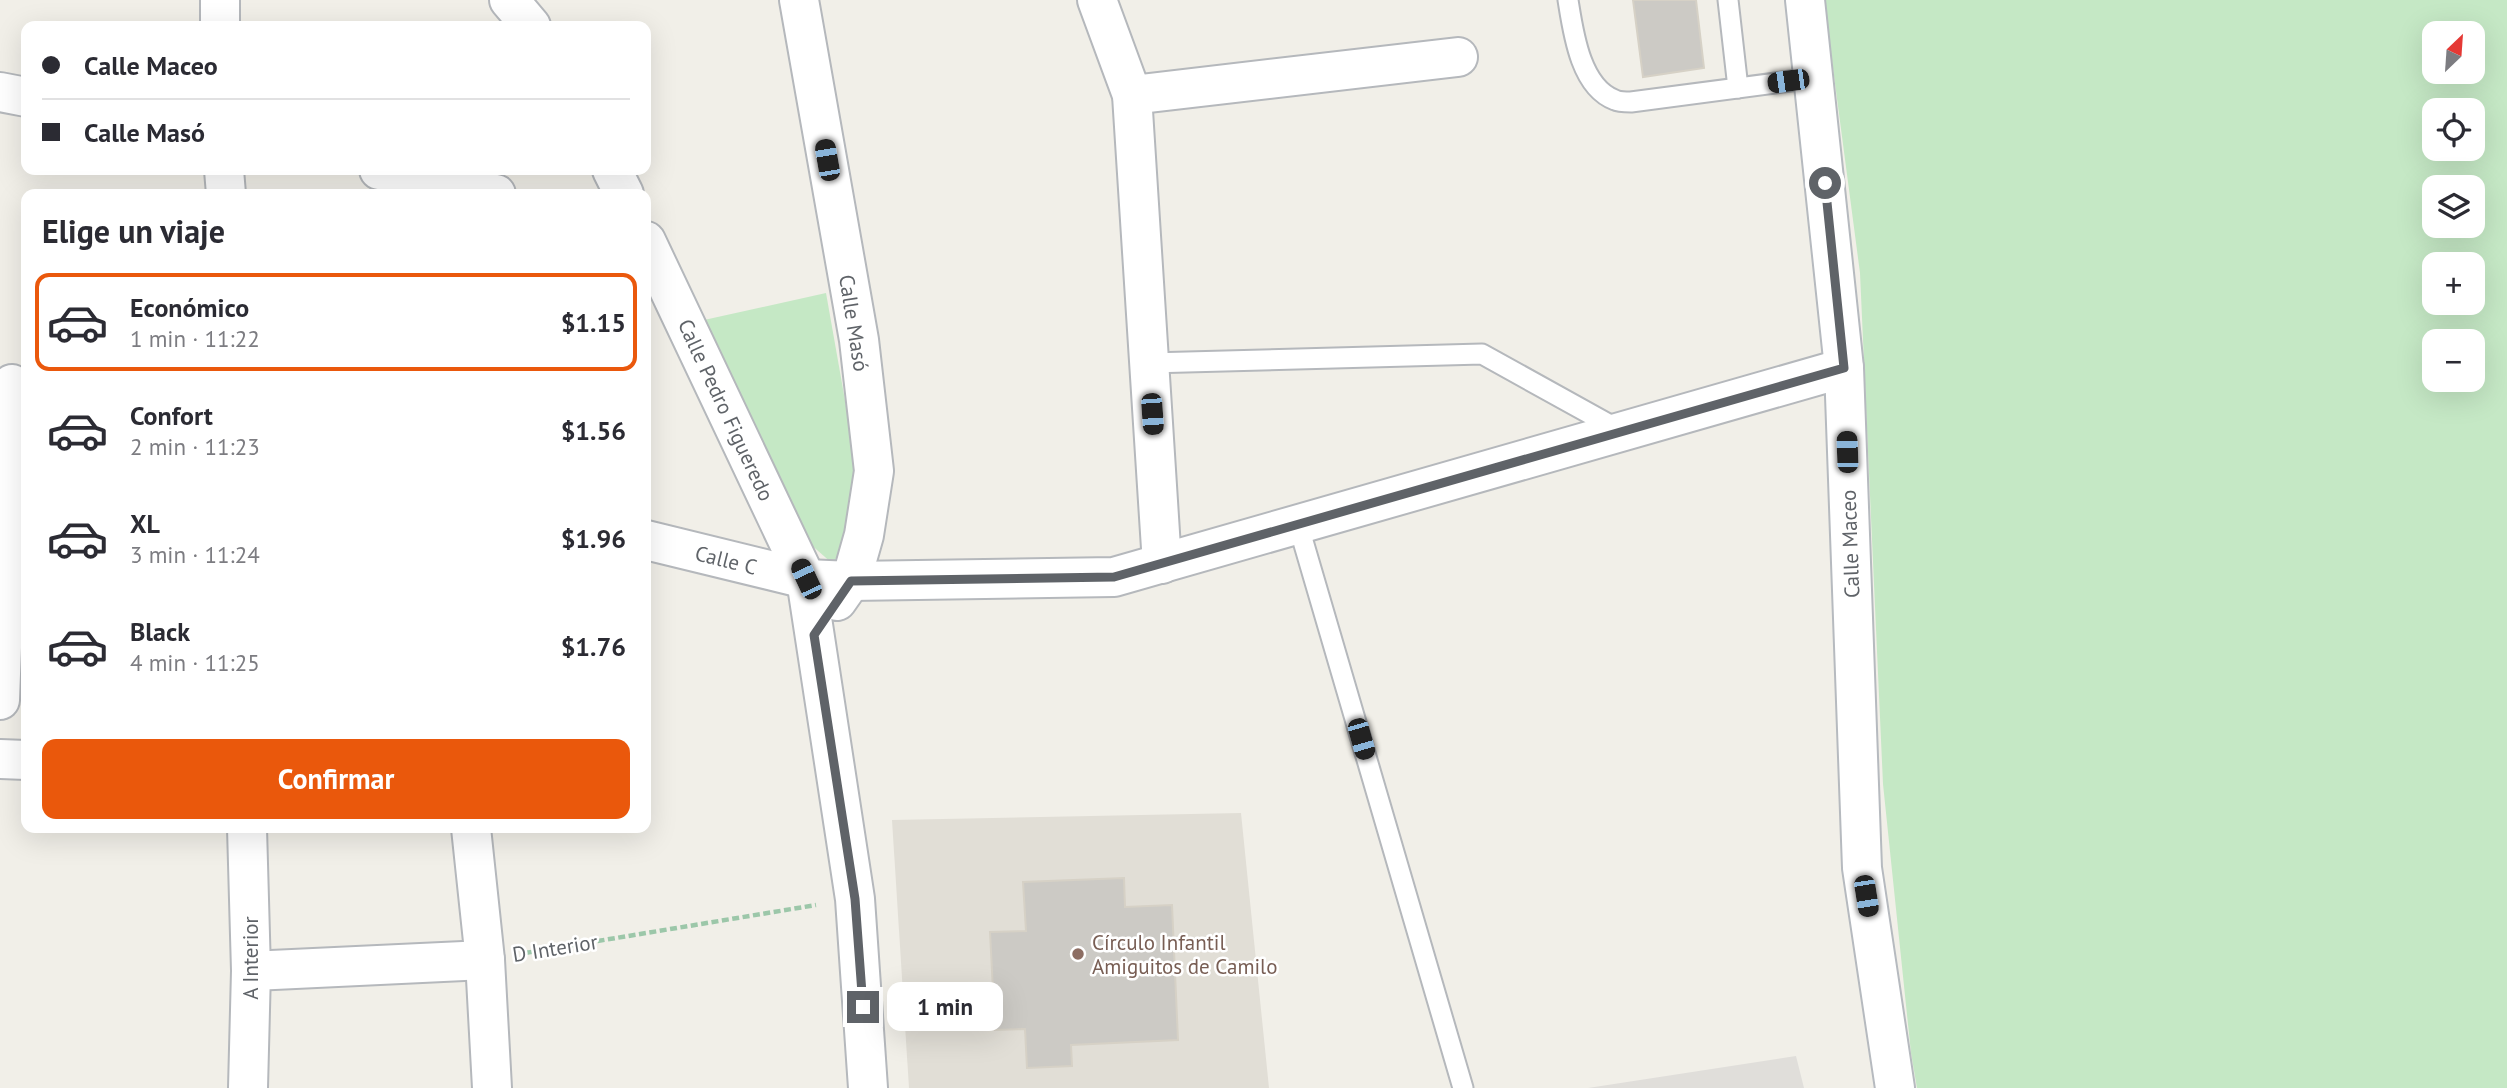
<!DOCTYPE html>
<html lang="es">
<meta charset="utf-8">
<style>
body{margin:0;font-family:"PT Sans",sans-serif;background:#f2f2f3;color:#2b2b33;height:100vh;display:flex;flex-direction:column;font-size:26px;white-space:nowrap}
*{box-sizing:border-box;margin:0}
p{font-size:23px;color:#7c7c81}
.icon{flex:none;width:38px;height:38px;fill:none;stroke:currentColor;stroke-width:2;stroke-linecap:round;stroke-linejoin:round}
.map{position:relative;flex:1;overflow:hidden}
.panel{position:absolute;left:21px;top:189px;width:630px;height:644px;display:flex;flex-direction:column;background:#fff;border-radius:14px;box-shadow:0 7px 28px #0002}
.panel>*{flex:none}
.top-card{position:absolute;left:21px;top:21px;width:630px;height:154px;border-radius:14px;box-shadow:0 7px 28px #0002;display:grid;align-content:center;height:154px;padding:0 21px;background:#fff}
.needle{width:46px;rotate:25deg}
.controls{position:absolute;left:2422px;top:21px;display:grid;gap:14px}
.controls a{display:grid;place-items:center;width:63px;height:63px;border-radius:14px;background:#fff;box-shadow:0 7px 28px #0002;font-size:35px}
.end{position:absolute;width:32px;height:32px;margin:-16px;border:9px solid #5f6368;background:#fff;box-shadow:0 0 0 4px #fff}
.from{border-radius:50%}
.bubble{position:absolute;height:49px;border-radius:14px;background:#fff;box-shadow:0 7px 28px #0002;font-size:23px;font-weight:800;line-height:49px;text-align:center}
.car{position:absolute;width:21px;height:42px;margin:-21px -10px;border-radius:9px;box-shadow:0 0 5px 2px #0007;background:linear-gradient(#222 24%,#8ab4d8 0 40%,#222 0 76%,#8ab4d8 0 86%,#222 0)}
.top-card b{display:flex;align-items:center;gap:24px;height:66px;font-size:26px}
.top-card b+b{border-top:2px solid #e1e1e2}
.top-card i{width:18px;height:18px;background:#2b2b33}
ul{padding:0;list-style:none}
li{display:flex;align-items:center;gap:21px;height:98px;margin:0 14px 10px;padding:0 7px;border:4px solid transparent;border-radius:14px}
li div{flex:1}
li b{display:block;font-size:26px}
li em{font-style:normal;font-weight:800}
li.on{border-color:#ea580c}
li>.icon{width:63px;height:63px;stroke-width:1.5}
h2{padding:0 21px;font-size:32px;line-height:84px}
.action{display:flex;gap:14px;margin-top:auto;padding:14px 21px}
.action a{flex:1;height:80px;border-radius:14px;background:#ea580c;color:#fff;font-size:28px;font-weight:800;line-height:80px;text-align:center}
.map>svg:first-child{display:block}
</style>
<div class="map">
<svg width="2507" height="1088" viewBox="0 0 2507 1088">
<rect width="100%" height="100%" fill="#f1efe8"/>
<polygon fill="#e0deda" points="1796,1056 1804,1088 1588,1088"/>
<polygon fill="#e1ded6" points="1241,813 1269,1088 909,1088 892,820"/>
<g fill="#c5e8c5" fill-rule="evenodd">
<path d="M 1824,0 L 2507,0 L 2507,1088 L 1917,1088 L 1911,1053 L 1883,784 L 1860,273 ZM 2434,33 L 2473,33 L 2473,72 L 2434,72 ZM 2434,110 L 2473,110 L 2473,149 L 2434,149 ZM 2434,187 L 2473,187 L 2473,226 L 2434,226 ZM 2434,264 L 2473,264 L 2473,303 L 2434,303 ZM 2434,341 L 2473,341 L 2473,380 L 2434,380 Z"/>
<polygon points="826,293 857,468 854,520 833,564 801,536 704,320"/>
</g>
<g fill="#cccac5" stroke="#d6d1c6" stroke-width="2">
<polygon points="1633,0 1696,0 1704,68 1643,77"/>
<polygon points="1124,878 1125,907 1172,905 1178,1040 1071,1045 1072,1066 1027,1068 1025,1029 995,1030 990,932 1026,931 1023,882"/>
</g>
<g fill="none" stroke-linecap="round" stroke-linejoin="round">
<defs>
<g id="lane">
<path d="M 1568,0 C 1573,31 1580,87 1615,100 C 1619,102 1626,102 1631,102 L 1814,78"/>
<polyline points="1728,0 1738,88"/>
<polyline points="1149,363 1482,354 1621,431"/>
<polyline points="1298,524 1463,1088"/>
</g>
<g id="street">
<polyline points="220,0 220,26"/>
<polyline points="509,0 531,26"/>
<polyline points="799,0 859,340 874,471 864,535 851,581 837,601"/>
<polyline points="1097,0 1132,95 1162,564"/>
<polyline points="0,92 26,97"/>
<polyline points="1132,95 1458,57"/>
<polyline points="224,170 226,194"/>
<polyline points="379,170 496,194"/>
<polyline points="612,170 624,194"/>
<polyline points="646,241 806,579 855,899 868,1088"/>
<polyline points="646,540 806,579 851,581 1114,577 1844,368"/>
<polyline points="0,700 12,384"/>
<polyline points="0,759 26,760"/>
<polyline points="247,828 251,971 248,1088"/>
<polyline points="471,828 485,960 492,1088"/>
<polyline points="251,971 485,960"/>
</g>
<polyline id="secondary" points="1805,0 1844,368 1862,868 1895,1088"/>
</defs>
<use href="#lane" stroke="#b5b8bc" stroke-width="23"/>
<use href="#street" stroke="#b5b8bc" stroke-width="42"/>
<use href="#secondary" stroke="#b6babf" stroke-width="42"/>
<polyline stroke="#9cc7a9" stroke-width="4.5" stroke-dasharray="7 3.5" stroke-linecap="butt" points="525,953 816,905"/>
<use href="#lane" stroke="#fff" stroke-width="19"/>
<use href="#street" stroke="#fff" stroke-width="38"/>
<use href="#secondary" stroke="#fff" stroke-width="38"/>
</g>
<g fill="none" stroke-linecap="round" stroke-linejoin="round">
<polyline stroke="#5f6368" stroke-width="9" points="863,1007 855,899 814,635 851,581 1114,577 1844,368 1825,183"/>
</g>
<circle fill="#8d6e63" stroke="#fff" stroke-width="2.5" cx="1078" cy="954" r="7"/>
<g text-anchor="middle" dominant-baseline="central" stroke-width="5" stroke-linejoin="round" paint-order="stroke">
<g font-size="21" fill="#5f6368" stroke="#fff">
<text transform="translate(854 323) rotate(81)">Calle Masó</text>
<text transform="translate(726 410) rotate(65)">Calle Pedro Figueredo</text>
<text transform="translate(1850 544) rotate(-92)">Calle Maceo</text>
<text transform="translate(726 560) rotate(14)">Calle C</text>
<text transform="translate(555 948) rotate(-9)">D Interior</text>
<text transform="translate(250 958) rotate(-90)">A Interior</text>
</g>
<g font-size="21" fill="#785e54" stroke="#fff" text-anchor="start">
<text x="1092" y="942">Círculo Infantil<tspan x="1092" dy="24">Amiguitos de Camilo</tspan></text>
</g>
</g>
</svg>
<div class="controls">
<a><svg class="needle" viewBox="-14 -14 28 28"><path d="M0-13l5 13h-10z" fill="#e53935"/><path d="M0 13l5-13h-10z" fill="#7c7c81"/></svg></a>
<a><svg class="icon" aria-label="locate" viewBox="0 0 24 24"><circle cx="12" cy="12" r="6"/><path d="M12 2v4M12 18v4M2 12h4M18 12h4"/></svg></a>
<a><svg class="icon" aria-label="layers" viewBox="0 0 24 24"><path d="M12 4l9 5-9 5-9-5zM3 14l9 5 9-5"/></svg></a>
<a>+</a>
<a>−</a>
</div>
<i class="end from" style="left:1825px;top:183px"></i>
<i class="end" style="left:863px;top:1007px"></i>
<div class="bubble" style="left:887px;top:982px;width:116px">1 min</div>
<i class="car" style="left:1788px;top:81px;rotate:262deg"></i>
<i class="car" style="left:827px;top:160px;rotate:350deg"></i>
<i class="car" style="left:1152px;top:414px;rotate:176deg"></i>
<i class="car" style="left:1847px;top:452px;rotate:358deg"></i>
<i class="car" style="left:806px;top:579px;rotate:335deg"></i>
<i class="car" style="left:1361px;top:739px;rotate:164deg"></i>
<i class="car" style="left:1866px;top:896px;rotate:171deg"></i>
<div class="top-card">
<b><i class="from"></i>Calle Maceo</b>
<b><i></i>Calle Masó</b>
</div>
<section class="panel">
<h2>Elige un viaje</h2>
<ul>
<li class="on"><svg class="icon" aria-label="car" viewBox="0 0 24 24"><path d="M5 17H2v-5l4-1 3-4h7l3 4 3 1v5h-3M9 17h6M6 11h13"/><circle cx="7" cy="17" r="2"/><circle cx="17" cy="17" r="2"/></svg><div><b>Económico</b><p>1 min · 11:22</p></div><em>$1.15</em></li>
<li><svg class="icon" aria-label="car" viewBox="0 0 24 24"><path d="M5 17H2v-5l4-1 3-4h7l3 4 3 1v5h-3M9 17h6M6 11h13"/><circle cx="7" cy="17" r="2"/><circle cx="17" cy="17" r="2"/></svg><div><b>Confort</b><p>2 min · 11:23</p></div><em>$1.56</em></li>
<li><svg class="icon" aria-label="car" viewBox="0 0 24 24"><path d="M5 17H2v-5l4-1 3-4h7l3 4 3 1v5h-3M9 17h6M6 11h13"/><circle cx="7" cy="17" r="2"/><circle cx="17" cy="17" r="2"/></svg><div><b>XL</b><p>3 min · 11:24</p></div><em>$1.96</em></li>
<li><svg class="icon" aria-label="car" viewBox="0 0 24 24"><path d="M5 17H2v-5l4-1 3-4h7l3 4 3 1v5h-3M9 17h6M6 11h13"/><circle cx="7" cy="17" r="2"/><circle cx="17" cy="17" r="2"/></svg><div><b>Black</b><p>4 min · 11:25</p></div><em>$1.76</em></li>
</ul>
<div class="action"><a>Confirmar</a></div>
</section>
</div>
